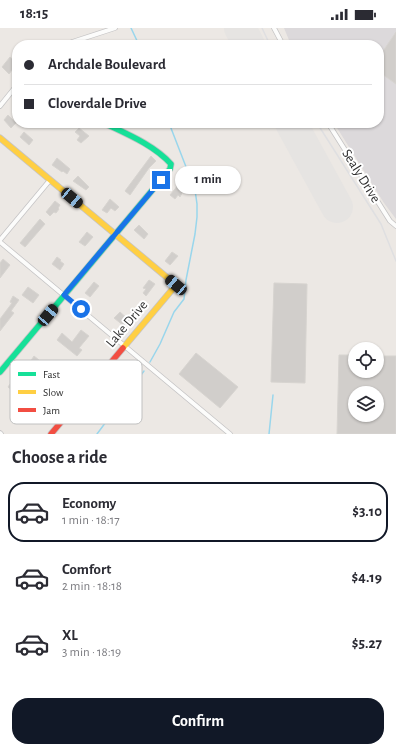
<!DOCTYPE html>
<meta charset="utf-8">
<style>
body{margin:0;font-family:"Alegreya Sans",sans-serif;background:#f7f7f7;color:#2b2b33;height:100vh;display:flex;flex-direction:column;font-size:15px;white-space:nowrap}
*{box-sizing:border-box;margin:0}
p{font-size:13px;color:#7c7c81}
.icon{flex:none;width:22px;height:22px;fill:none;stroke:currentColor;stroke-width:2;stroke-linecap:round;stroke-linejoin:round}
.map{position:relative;height:406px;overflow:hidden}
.details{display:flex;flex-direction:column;background:#fff;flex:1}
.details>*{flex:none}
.top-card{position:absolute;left:12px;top:12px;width:372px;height:88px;border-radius:16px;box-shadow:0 1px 3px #0004;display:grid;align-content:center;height:88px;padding:0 12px;background:#fff}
.fabs{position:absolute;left:348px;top:314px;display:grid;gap:8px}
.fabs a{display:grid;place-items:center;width:36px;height:36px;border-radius:50%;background:#fff;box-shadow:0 1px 3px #0004;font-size:20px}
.end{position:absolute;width:18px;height:18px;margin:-9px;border:5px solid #1a73e8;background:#fff;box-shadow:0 0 0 2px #fff}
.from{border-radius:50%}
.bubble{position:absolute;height:28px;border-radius:14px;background:#fff;box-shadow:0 1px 3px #0004;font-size:13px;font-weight:600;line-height:28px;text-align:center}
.car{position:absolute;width:12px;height:24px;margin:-12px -6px;border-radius:5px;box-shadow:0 0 3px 1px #0007;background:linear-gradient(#222 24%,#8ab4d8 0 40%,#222 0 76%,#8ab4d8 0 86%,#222 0)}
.top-card b{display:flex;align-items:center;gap:14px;height:38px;font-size:15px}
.top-card b+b{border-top:1px solid #e1e1e2}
.top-card i{width:10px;height:10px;background:#2b2b33}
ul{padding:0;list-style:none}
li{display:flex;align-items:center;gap:12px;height:60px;margin:0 8px 6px;padding:0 4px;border:2px solid transparent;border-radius:16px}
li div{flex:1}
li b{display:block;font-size:15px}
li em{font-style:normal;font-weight:600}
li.on{border-color:#111827}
li>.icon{width:36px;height:36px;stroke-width:1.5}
h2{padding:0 12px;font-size:18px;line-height:48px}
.action{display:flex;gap:8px;margin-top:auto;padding:8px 12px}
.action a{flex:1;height:46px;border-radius:16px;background:#111827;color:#fff;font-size:16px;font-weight:600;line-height:46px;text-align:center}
.status{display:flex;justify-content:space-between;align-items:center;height:28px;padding:0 20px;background:#fff;direction:ltr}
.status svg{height:11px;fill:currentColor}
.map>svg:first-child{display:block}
</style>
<div class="status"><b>18:15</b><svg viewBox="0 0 49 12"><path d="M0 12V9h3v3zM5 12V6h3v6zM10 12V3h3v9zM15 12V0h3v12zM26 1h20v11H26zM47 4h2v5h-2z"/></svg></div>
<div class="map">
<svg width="396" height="406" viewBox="0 0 396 406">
<rect width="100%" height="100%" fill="#ece8e4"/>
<polygon fill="#dcd9db" points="284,0 396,0 396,191 384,175 334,95 379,95 379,17 291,17"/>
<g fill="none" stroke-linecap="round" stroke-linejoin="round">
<g stroke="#99d6ec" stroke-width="1.5">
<polyline points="131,0 139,17"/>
<polyline points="150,334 160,316 174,284 184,271 186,252 195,206 197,189 197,176 195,162 169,95"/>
<polyline points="97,406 144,343"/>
<polyline points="269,406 273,367"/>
</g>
<g stroke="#e6e4e2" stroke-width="32">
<polyline points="240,0 249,17"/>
<polyline points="291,95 337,179"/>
</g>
</g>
<g fill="#d1cecb" stroke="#d7d4d0" fill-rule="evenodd">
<polygon points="396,4 396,56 379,44 379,29"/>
<polygon points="10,29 17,35 9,46 2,39"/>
<polygon points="8,87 16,95 11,100 4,92"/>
<polygon points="79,100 89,108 81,115 77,112 80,108 75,104"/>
<polygon points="24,104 33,112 29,117 20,109"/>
<polygon points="151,128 156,133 149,140 130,167 125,163"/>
<polygon points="57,130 70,141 67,146 63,143 62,144 52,137"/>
<polygon points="78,148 89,159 86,162 73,153"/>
<polygon points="179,156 183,159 179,163 182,165 180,169 178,167 175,171 170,167"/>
<polygon points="110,171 119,179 115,183 111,180 107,185 102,182"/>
<polygon points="55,173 60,177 58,180 59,181 56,185 54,184 50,188 46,184"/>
<polygon points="40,191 45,196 25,219 20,215"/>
<polygon points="139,197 148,206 144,211 134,202"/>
<polygon points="87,204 93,209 85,218 79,214"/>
<polygon points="172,224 178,228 170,237 165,233"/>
<polygon points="57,229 61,232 60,233 64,236 60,242 52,236"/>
<polygon points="3,231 10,237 0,250 0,235"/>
<polygon points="149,252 155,256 146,268 143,265 146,261 143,260"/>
<polygon points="94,254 99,258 90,269 85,265"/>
<polygon points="274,255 307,256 305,355 271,354"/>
<polygon points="28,259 39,267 33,275 22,267"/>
<polygon points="13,268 19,272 11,283 14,285 0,303 0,291 12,275 10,274"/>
<polygon points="120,284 129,292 124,298 114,290"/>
<polygon points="81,302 89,308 79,320 82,322 77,328 57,312 62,305 72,314"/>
<polygon points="196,325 238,359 220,380 179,346"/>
<path d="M 339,327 L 355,327 L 355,343 L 377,343 L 377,328 L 396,328 L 396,406 L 337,406 ZM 355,365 L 377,365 L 377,387 L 355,387 Z"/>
<polygon points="34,328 39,332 36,337 38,338 35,342 28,337"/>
<polygon points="15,349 21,353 13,363 8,359"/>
</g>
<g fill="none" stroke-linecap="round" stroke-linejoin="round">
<defs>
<g id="street">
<polyline points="274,0 283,17"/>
<polyline points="63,17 115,0"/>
<polyline points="0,78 17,57"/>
<polyline points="328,95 390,193 396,198"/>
<polyline points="0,212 50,152"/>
<polyline points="0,214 230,406"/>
<polyline points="0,405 1,406"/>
</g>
<path id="fast" d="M 0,344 L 170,141 L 171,136 C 154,117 127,106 104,95"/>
<polyline id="slow" points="0,110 176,257 123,320"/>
<polyline id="jam" points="51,406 123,320"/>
</defs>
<use href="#street" stroke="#c5c4c5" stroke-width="5.5"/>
<use href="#fast" stroke="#c5c4c5" stroke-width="7"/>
<use href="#slow" stroke="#c5c4c5" stroke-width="7"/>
<use href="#jam" stroke="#c5c4c5" stroke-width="7"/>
<use href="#street" stroke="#fcfcfb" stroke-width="4"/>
<use href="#fast" stroke="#16e098" stroke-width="5.5"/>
<use href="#slow" stroke="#ffcf43" stroke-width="5.5"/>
<use href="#jam" stroke="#f24e42" stroke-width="5.5"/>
<g stroke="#dfdfe1" stroke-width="1.5">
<polyline points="262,0 270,17"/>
<polyline points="317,95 381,196 396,233"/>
</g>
</g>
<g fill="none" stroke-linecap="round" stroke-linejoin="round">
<polyline stroke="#1a73e8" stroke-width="5" points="81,281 64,267 161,152"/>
</g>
<g text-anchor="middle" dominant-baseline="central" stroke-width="4" stroke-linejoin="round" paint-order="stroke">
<g font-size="14" fill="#2e2e2e" stroke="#fff">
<text transform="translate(361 148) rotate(58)">Sealy Drive</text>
<text transform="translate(127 296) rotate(-50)">Lake Drive</text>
</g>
</g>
<rect x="10" y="332" width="132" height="64" rx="6" fill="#fff" stroke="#c0c0c0" stroke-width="1"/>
<rect x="18" y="344" width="18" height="4" fill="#16e098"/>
<rect x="18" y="362" width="18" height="4" fill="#ffcf43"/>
<rect x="18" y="380" width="18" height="4" fill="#f24e42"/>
<g font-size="11" fill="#2e2e2e">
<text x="43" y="350">Fast</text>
<text x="43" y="368">Slow</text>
<text x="43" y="386">Jam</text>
</g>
</svg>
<div class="fabs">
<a><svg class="icon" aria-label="locate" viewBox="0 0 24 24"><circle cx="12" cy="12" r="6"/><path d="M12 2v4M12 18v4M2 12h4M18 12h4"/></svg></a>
<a><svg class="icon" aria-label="layers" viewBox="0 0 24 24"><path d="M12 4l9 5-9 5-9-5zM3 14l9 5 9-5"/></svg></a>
</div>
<i class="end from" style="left:81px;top:281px"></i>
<i class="end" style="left:161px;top:152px"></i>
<div class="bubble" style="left:175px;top:138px;width:66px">1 min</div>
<i class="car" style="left:72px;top:170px;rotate:130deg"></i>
<i class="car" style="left:176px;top:257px;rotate:310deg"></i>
<i class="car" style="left:48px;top:287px;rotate:40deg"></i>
<div class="top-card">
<b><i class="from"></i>Archdale Boulevard</b>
<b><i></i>Cloverdale Drive</b>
</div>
</div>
<section class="details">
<h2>Choose a ride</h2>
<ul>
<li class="on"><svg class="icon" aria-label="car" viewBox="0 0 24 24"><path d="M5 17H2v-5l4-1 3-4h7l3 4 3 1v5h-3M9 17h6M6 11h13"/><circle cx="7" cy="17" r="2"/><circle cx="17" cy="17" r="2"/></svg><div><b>Economy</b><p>1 min · 18:17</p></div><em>$3.10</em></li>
<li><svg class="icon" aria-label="car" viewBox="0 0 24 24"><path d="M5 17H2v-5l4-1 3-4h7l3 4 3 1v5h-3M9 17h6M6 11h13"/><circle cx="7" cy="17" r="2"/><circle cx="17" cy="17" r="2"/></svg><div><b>Comfort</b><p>2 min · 18:18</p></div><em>$4.19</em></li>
<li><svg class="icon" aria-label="car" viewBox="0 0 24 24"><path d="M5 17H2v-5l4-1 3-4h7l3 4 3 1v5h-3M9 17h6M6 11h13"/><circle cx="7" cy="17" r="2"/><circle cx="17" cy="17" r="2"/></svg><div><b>XL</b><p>3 min · 18:19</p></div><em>$5.27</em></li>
</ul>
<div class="action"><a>Confirm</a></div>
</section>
